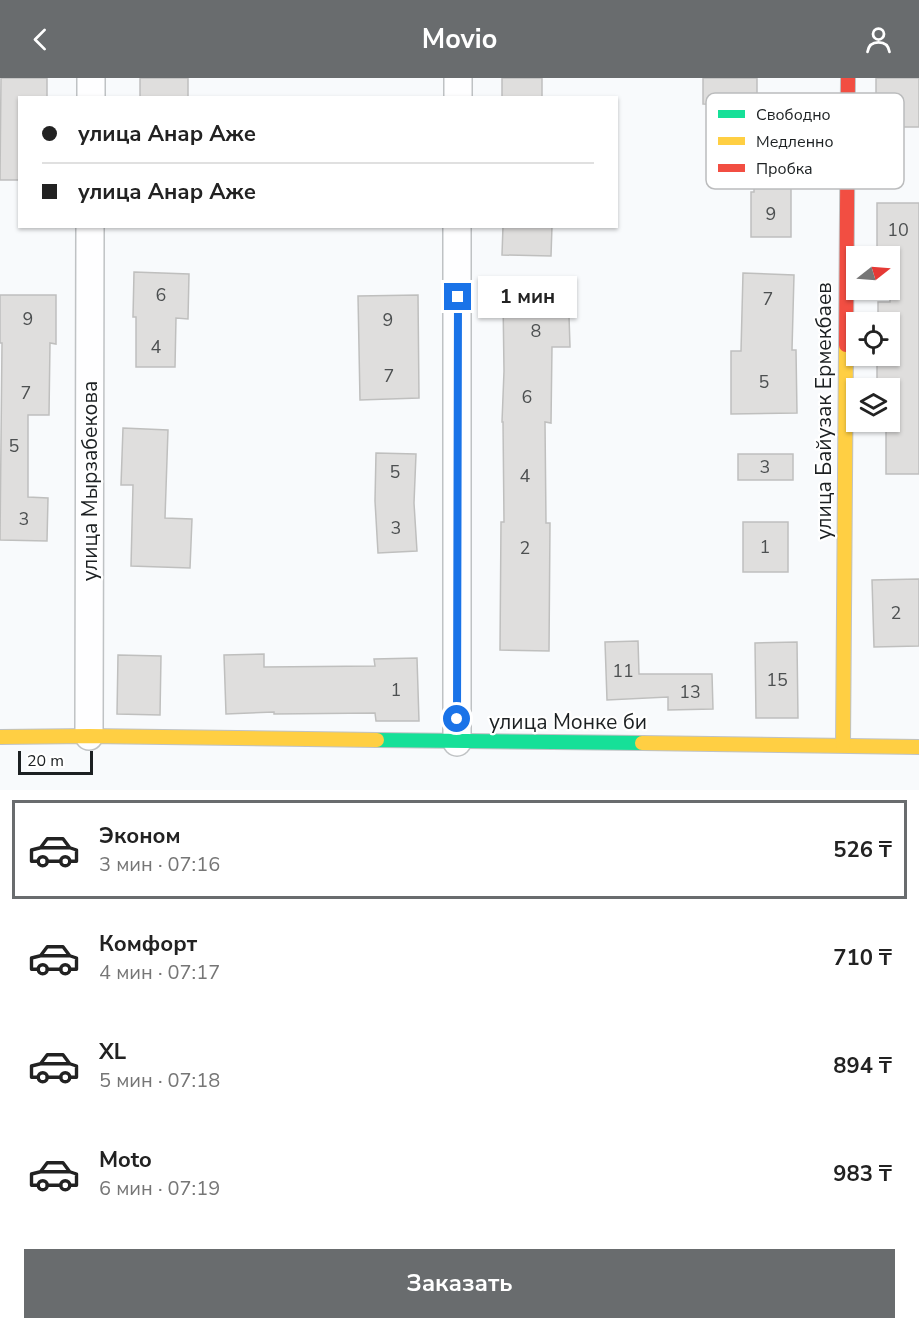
<!DOCTYPE html>
<html lang="ru">
<meta charset="utf-8">
<style>
body{margin:0;font-family:"Nunito Sans",sans-serif;background:#f2f2f2;color:#222;height:100vh;display:flex;flex-direction:column;font-size:22px;white-space:nowrap}
*{box-sizing:border-box;margin:0}
p{font-size:20px;color:#767676}
.icon{flex:none;width:33px;height:33px;fill:none;stroke:currentColor;stroke-width:2;stroke-linecap:round;stroke-linejoin:round}
.map{position:relative;height:712px;overflow:hidden}
.details{display:flex;flex-direction:column;background:#fff;flex:1}
.details>*{flex:none}
.top-card{position:absolute;left:18px;top:18px;width:600px;height:132px;border-radius:0px;box-shadow:0 2px 4px #0004;display:grid;align-content:center;height:132px;padding:0 24px;background:#fff}
.needle{width:39px;rotate:73deg}
.tools{position:absolute;left:846px;top:168px;display:grid;gap:12px}
.tools a{display:grid;place-items:center;width:54px;height:54px;border-radius:0px;background:#fff;box-shadow:0 2px 4px #0004;font-size:30px}
.scale{position:absolute;left:18px;bottom:15px;width:75px;box-sizing:border-box;padding-left:6px;border:3px solid #1c2022;border-top:0;font-size:16px;line-height:21px;white-space:nowrap;color:#1c2022;-webkit-text-stroke:4px #fff;paint-order:stroke}
.end{position:absolute;width:27px;height:27px;margin:-14px;border:8px solid #1a73e8;background:#fff;box-shadow:0 0 0 3px #fff}
.from{border-radius:50%}
.bubble{position:absolute;height:42px;border-radius:0px;background:#fff;box-shadow:0 2px 4px #0004;font-size:20px;font-weight:700;line-height:42px;text-align:center}
.top-card b{display:flex;align-items:center;gap:21px;height:57px;font-size:22px}
.top-card b+b{border-top:2px solid #e0e0e0}
.top-card i{width:15px;height:15px;background:#222}
ul{padding:10px 0 0;list-style:none}
li{display:flex;align-items:center;gap:18px;height:99px;margin:0 12px 9px;padding:0 12px;border:3px solid transparent;border-radius:0px}
li div{flex:1}
li b{display:block;font-size:22px}
li em{font-style:normal;font-weight:700}
li.active{border-color:#696c6e}
li>.icon{width:54px;height:54px;stroke-width:1.5}
.cta{display:flex;gap:12px;margin-top:auto;padding:12px 24px}
.cta a{flex:1;height:69px;border-radius:0px;background:#696c6e;color:#fff;font-size:24px;font-weight:700;line-height:69px;text-align:center}
header{display:flex;justify-content:space-between;align-items:center;height:78px;padding:0 24px;background:#696c6e;color:#fff;font-size:27px;font-weight:700}
.map>svg:first-child{display:block}
</style>
<header><svg class="icon" aria-label="back" viewBox="0 0 24 24"><path d="M15 5l-7 7 7 7"/></svg>Movio<svg class="icon" aria-label="person" viewBox="0 0 24 24"><circle cx="12" cy="8" r="4"/><path d="M4 21q1-7 8-7t8 7"/></svg></header>
<div class="map">
<svg width="919" height="712" viewBox="0 0 919 712">
<rect width="100%" height="100%" fill="#f8fafc"/>
<g fill="#dfdedd" stroke="#bfbfbe" stroke-width="1.5">
<polygon points="1,0 47,0 47,20 20,20 20,102 0,102"/>
<rect x="140" y="0" width="48" height="20"/>
<rect x="502" y="0" width="40" height="20"/>
<polygon points="703,0 757,0 757,27 703,26"/>
<rect x="876" y="0" width="43" height="49"/>
<polygon points="754,48 794,48 794,93 791,93 791,159 751,159 751,114 754,114"/>
<polygon points="877,125 919,125 919,396 886,396 886,352 877,352 877,344 890,344 890,310 877,310 877,278 890,278 890,244 878,244 878,224 890,224 890,178 877,178"/>
<polygon points="503,148 552,148 551,178 502,177"/>
<polygon points="134,194 189,196 188,241 176,240 175,289 136,289 136,239 133,239"/>
<polygon points="743,195 794,197 792,272 796,272 797,335 731,336 731,273 741,273"/>
<polygon points="0,217 56,217 56,266 50,265 49,337 28,337 28,419 48,420 47,463 0,462 2,265 0,265"/>
<polygon points="418,217 419,320 360,322 358,218"/>
<polygon points="548,219 548,238 569,238 570,269 552,269 551,345 545,344 546,445 550,445 549,573 500,572 501,444 504,444 503,344 502,344 504,293 503,220"/>
<polygon points="123,350 168,352 165,440 192,441 190,490 131,488 133,407 121,407"/>
<polygon points="376,375 416,376 414,425 417,473 378,475 375,423"/>
<rect x="738" y="376" width="55" height="26"/>
<rect x="743" y="444" width="45" height="50"/>
<polygon points="919,501 919,568 874,569 872,502"/>
<polygon points="638,563 639,596 712,596 713,631 668,632 668,619 607,622 605,564"/>
<polygon points="797,564 798,640 756,640 755,565"/>
<polygon points="264,576 264,589 375,588 374,581 417,580 419,643 376,643 375,635 274,636 274,634 226,636 224,577"/>
<polygon points="118,577 161,578 160,637 117,636"/>
</g>
<g fill="none" stroke-linecap="round" stroke-linejoin="round">
<defs>
<g id="street">
<polyline points="91,20 91,0"/>
<polyline points="458,20 458,0"/>
<polyline points="89,658 90,148"/>
<polyline points="457,664 457,148"/>
</g>
<polyline id="fast" points="377,662 642,665"/>
<g id="slow">
<polyline points="0,659 89,658 377,662"/>
<polyline points="642,665 919,669"/>
<polyline points="843,667 846,267"/>
</g>
<polyline id="jam" points="846,267 848,0"/>
</defs>
<use href="#street" stroke="#bfc2c4" stroke-width="30"/>
<use href="#fast" stroke="#bfc2c4" stroke-width="16"/>
<use href="#slow" stroke="#bfc2c4" stroke-width="16"/>
<use href="#jam" stroke="#bfc2c4" stroke-width="16"/>
<use href="#street" stroke="#fefeff" stroke-width="27"/>
<use href="#fast" stroke="#16e098" stroke-width="14"/>
<use href="#slow" stroke="#ffcf43" stroke-width="14"/>
<use href="#jam" stroke="#f24e42" stroke-width="14"/>
</g>
<g fill="none" stroke-linecap="round" stroke-linejoin="round">
<polyline stroke="#1a73e8" stroke-width="8" points="457,641 458,219"/>
</g>
<g text-anchor="middle" dominant-baseline="central" stroke-width="4.5" stroke-linejoin="round" paint-order="stroke">
<g font-size="18" fill="#4d5051">
<text x="771" y="136">9</text>
<text x="898" y="152">10</text>
<text x="161" y="217">6</text>
<text x="768" y="221">7</text>
<text x="28" y="241">9</text>
<text x="388" y="242">9</text>
<text x="536" y="253">8</text>
<text x="156" y="269">4</text>
<text x="389" y="298">7</text>
<text x="764" y="304">5</text>
<text x="26" y="315">7</text>
<text x="527" y="319">6</text>
<text x="14" y="368">5</text>
<text x="765" y="389">3</text>
<text x="395" y="394">5</text>
<text x="525" y="398">4</text>
<text x="24" y="441">3</text>
<text x="396" y="450">3</text>
<text x="765" y="469">1</text>
<text x="525" y="470">2</text>
<text x="896" y="535">2</text>
<text x="623" y="593">11</text>
<text x="777" y="602">15</text>
<text x="396" y="612">1</text>
<text x="690" y="614">13</text>
</g>
<g font-size="21" fill="#1c2022" stroke="#fff">
<text transform="translate(824 333) rotate(-90)">улица Байузак Ермекбаев</text>
<text transform="translate(90 403) rotate(-90)">улица Мырзабекова</text>
<text x="568" y="644">улица Монке би</text>
</g>
</g>
<rect x="706" y="15" width="198" height="96" rx="9" fill="#fff" stroke="#bbbcbd" stroke-width="1.5"/>
<rect x="718" y="32" width="27" height="8" fill="#16e098"/>
<rect x="718" y="59" width="27" height="8" fill="#ffcf43"/>
<rect x="718" y="86" width="27" height="8" fill="#f24e42"/>
<g font-size="16" fill="#1c2022">
<text x="756" y="42">Свободно</text>
<text x="756" y="69">Медленно</text>
<text x="756" y="96">Пробка</text>
</g>
</svg>
<div class="tools">
<a><svg class="needle" viewBox="-14 -14 28 28"><path d="M0-13l5 13h-10z" fill="#e53935"/><path d="M0 13l5-13h-10z" fill="#767676"/></svg></a>
<a><svg class="icon" aria-label="locate" viewBox="0 0 24 24"><circle cx="12" cy="12" r="6"/><path d="M12 2v4M12 18v4M2 12h4M18 12h4"/></svg></a>
<a><svg class="icon" aria-label="layers" viewBox="0 0 24 24"><path d="M12 4l9 5-9 5-9-5zM3 14l9 5 9-5"/></svg></a>
</div>
<div class="scale">20 m</div>
<i class="end from" style="left:457px;top:641px"></i>
<i class="end" style="left:458px;top:219px"></i>
<div class="bubble" style="left:478px;top:198px;width:99px">1 мин</div>
<div class="top-card">
<b><i class="from"></i>улица Анар Аже</b>
<b><i></i>улица Анар Аже</b>
</div>
</div>
<section class="details">
<ul>
<li class="active"><svg class="icon" aria-label="car" viewBox="0 0 24 24"><path d="M5 17H2v-5l4-1 3-4h7l3 4 3 1v5h-3M9 17h6M6 11h13"/><circle cx="7" cy="17" r="2"/><circle cx="17" cy="17" r="2"/></svg><div><b>Эконом</b><p>3 мин · 07:16</p></div><em>526 ₸</em></li>
<li><svg class="icon" aria-label="car" viewBox="0 0 24 24"><path d="M5 17H2v-5l4-1 3-4h7l3 4 3 1v5h-3M9 17h6M6 11h13"/><circle cx="7" cy="17" r="2"/><circle cx="17" cy="17" r="2"/></svg><div><b>Комфорт</b><p>4 мин · 07:17</p></div><em>710 ₸</em></li>
<li><svg class="icon" aria-label="car" viewBox="0 0 24 24"><path d="M5 17H2v-5l4-1 3-4h7l3 4 3 1v5h-3M9 17h6M6 11h13"/><circle cx="7" cy="17" r="2"/><circle cx="17" cy="17" r="2"/></svg><div><b>XL</b><p>5 мин · 07:18</p></div><em>894 ₸</em></li>
<li><svg class="icon" aria-label="car" viewBox="0 0 24 24"><path d="M5 17H2v-5l4-1 3-4h7l3 4 3 1v5h-3M9 17h6M6 11h13"/><circle cx="7" cy="17" r="2"/><circle cx="17" cy="17" r="2"/></svg><div><b>Moto</b><p>6 мин · 07:19</p></div><em>983 ₸</em></li>
</ul>
<div class="cta"><a>Заказать</a></div>
</section>
